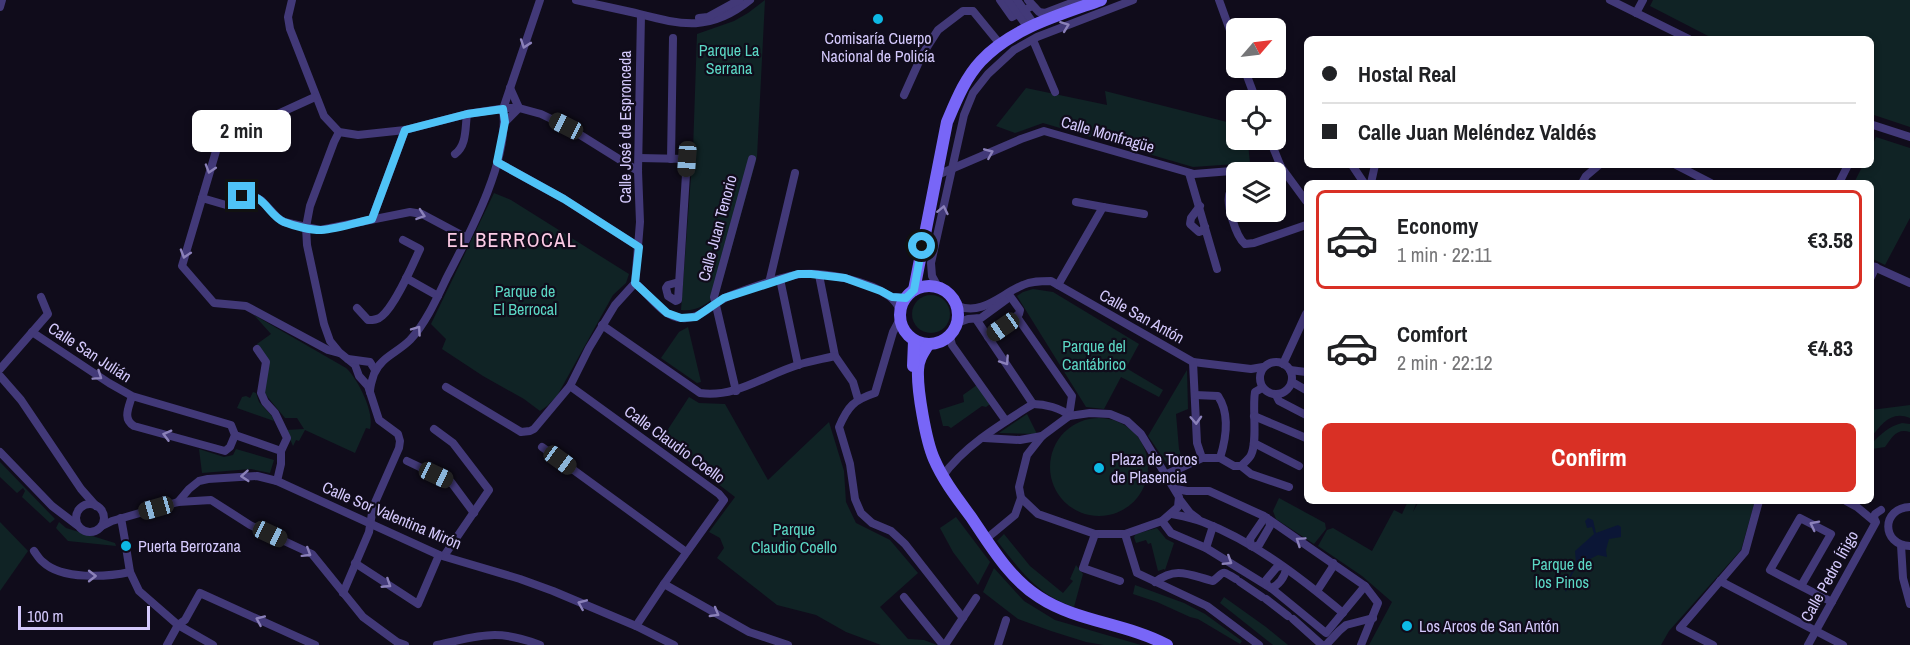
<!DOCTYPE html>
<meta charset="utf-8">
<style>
body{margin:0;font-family:"Archivo Narrow",sans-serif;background:#f2f2f2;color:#202124;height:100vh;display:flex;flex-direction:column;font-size:22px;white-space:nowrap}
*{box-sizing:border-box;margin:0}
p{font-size:20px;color:#757577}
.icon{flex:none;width:33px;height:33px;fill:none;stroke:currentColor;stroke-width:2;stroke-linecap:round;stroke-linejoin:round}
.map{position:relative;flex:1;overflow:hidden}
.sheet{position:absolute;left:1304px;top:180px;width:570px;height:324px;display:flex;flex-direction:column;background:#fff;border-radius:9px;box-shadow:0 3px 9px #0003}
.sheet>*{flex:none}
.hud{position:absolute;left:1304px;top:36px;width:570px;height:132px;border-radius:9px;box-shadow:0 3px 9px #0003;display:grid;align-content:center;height:132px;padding:0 18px;background:#fff}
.needle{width:39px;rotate:62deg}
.tools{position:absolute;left:1226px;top:18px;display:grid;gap:12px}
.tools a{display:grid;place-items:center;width:60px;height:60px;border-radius:9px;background:#fff;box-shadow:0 3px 9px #0003;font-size:30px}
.scale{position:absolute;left:18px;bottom:15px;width:132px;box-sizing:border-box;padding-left:6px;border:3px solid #d4c9fc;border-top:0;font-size:16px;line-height:21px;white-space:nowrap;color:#d4c9fc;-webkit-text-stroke:4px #100c1b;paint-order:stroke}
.end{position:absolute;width:27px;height:27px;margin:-14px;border:8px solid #4fc3f7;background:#111;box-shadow:0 0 0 3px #111}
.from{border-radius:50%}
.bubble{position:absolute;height:42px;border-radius:9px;background:#fff;box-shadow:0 3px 9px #0003;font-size:20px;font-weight:700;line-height:42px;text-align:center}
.car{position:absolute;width:18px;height:36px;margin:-18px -9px;border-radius:8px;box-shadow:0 0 4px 2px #0007;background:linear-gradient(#222 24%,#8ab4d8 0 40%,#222 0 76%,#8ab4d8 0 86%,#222 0)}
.hud b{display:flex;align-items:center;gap:21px;height:57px;font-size:22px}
.hud b+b{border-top:2px solid #e0e0e0}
.hud i{width:15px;height:15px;background:#202124}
ul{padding:10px 0 0;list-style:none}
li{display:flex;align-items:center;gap:18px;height:99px;margin:0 12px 9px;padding:0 6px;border:3px solid transparent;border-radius:9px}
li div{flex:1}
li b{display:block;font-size:22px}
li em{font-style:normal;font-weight:700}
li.selected{border-color:#d93025}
li>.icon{width:54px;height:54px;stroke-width:1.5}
.button{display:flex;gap:12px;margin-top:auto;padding:12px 18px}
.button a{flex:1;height:69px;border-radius:9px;background:#d93025;color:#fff;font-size:24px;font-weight:700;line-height:69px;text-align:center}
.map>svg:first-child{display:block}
</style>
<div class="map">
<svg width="1910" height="645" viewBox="0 0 1910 645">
<rect width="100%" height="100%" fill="#100c1b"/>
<g fill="#102325">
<path d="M 765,0 L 757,157 L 719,293 C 708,304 696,312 681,310 L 693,150 L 697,34 L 734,21 L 748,13 Z"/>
<polygon points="1653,0 1910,0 1910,127 1871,114 1870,39 1714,39 1650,6"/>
<polygon points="1026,88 1107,105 1105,91 1227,122 1236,123 1236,140 1253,140 1248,144 1250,163 1193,167 1043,123 1015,133 996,126"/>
<polygon points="1876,137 1910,148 1910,218 1885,265 1871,258 1870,183 1854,183 1863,165 1870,165 1871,149"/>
<polygon points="494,193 511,200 629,274 626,283 613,295 557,396 547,406 540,411 524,399 483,376 442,349 446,339 431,324"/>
<polygon points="1033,289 1053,292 1139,344 1126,368 1163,390 1159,397 1121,377 1104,409 1086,407 1017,296 1023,292"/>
<circle cx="931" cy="314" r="19"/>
<path d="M 254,315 L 346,368 C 358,379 375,413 370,429 L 366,428 L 355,453 L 305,430 L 299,441 L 296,440 L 293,446 L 286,430 L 304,429 L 297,418 L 285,418 L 266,395 L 264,391 L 268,359 L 257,344 L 271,334 Z"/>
<polygon points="688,327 701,382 697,383 661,358 679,332"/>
<polygon points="1187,370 1188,409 1176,414 1179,449 1183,460 1168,465 1148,436"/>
<polygon points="977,385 990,404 986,407 982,406 951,428 948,426 943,426 939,410 964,402 963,395"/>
<polygon points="253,392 256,393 259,402 272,416 274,421 237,408 242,397 246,396 250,398"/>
<polygon points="689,397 699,403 725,404 768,480 829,422 844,471 846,502 856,523 890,540 918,573 880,607 908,639 924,640 937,645 881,645 846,632 816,615 777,605 717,558 724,548 720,538 709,532 735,497 661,440"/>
<path d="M 1910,405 L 1910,418 C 1891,410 1882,424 1871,437 L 1871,410 Z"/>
<polygon points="1027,414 1037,434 999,433"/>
<circle cx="1099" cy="467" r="49"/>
<path d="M 1902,423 L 1910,424 L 1910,432 C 1896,428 1892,438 1885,447 L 1872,449 L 1871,444 C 1880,435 1889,426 1902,423 Z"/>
<polygon points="199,449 224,457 233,455 236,449 274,460 270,473 251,469 202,473"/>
<polygon points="0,462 55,519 50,523 22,497 25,491 23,488 17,493 0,477"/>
<polygon points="1279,498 1325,523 1326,529 1314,544 1276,519 1273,511"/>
<polygon points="1408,501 1417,501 1413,512 1419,501 1755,501 1741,550 1669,631 1661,645 1369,645 1392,602 1362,576 1318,546 1327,530 1333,528 1372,551 1394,510 1402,514"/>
<polygon points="956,517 990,562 978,585 953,552 940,528"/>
<polygon points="0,522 28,551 0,591"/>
<polygon points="59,522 66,528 115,543 116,546 68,541 56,528"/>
<polygon points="1157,528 1166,539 1174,543 1165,570 1164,569 1158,571 1151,543 1148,544 1146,540 1136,543 1134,537 1136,534"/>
<path d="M 1004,534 L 1030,566 L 1063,593 L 1073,581 L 1070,579 L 1076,565 L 1083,574 L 1074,607 C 1036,594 1021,571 997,541 Z"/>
<polygon points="994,568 1024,601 1055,620 1141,645 1104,645 1086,642 1051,631 1018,619 983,592"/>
<polygon points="1135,585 1184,603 1205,614 1242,641 1240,644 1198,619 1190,617 1157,602 1133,594"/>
<polygon points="1224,597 1266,627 1288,645 1273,645 1220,603"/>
</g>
<path fill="#0b1636" d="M 1588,518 L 1593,520 L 1596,533 L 1618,525 L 1621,527 L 1621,537 L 1609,539 L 1606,550 L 1607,557 L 1598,555 L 1590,559 L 1585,559 C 1575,567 1568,579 1566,592 L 1564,588 L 1576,563 L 1575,551 L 1594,534 L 1592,527 L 1587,528 L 1585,521 Z"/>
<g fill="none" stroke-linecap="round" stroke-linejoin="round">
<g stroke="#423978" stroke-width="8">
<polyline points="292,0 288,17 290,29 324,116 339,132 358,135 405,130 467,114 506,108 519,108 541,114 566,126 638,171"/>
<path d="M 576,0 C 594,4 613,8 631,12 C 679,24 708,34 750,0"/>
<polyline points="1000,0 1012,17 1032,6"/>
<polyline points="1008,0 1028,28"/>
<polyline points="1017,0 1034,24"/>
<polyline points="1028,0 1039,12 1045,13 1079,0"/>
<polyline points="1219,0 1236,47"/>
<polyline points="1610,0 1689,39"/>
<polyline points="0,7 2,0"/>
<polyline points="1636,13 1643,0"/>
<polyline points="699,18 708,17 739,0"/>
<polyline points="1033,40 1055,92"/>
<polyline points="1244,68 1256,100"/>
<polyline points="904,95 922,55 938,30 963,11 973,11 1000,44"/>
<polyline points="315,97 219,141 182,266 214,303 246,306 328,350 339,353"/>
<polyline points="505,122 519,108 510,88"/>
<polyline points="1870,124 1910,137"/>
<polyline points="339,132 334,142 310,206 306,227 307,245 324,324 330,341 339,352 355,365 359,376 368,386 379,420 398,434 400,441 399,448 373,507 369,532 343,593"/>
<polyline points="1270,140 1281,167 1306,201"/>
<path d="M 455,154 C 467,145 465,128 467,114"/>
<polyline points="639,158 687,159 678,300 676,301 668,296 666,288 668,285 679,282"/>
<polyline points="671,159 673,38"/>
<polyline points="497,162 564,199 639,247"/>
<polyline points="1352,165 1364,183"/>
<polyline points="1676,165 1711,183"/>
<polyline points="1189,173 1217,269"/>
<polyline points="935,176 1021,139 1044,131 1194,174 1281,167"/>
<polyline points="1371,183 1375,165"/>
<polyline points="1582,183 1586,176 1599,165"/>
<polyline points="1839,183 1848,165"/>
<path d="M 1236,189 L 1230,192 C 1225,202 1236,237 1245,244 L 1254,243 L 1306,225"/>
<polyline points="202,198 226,205 230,204 242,196 254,196 262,201 278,218 284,222 320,230 410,212 422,214 467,238"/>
<polyline points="1076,202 1103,207"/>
<polyline points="1200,206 1191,218 1190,224 1199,232 1202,231 1205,227"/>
<polyline points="372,219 405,130"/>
<polyline points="1870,265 1910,283"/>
<polyline points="819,275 835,356"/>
<polyline points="406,278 438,296"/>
<polyline points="780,279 798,365"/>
<polyline points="1870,279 1876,267"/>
<path d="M 635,283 C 649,294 662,317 682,318 C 701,320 711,304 727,297 C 744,290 783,276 801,274 C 826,272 869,281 889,296 C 894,299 897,305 901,310"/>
<polyline points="769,283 795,173"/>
<polyline points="1058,285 1103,207 1144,214"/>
<polyline points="938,287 932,276 931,263 964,115 973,93 988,74 1014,50 1037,37 1133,0"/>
<polyline points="892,297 906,298"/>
<path d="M 958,306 C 982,316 1001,294 1023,285 C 1031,281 1041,281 1051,281 L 1193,362 L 1251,369 L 1263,367"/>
<path d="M 357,308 L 368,320 C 373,320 378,320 382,316 C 396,304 412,266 420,249 L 403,240"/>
<polyline points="1017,317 1072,396 1069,416"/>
<path d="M 900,319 L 893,332 L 875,393 C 854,400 848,406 839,427 L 850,464 L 855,499 L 861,513 L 872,523 L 891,531 L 905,544 L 963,618"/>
<polyline points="976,319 1033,404"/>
<polyline points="957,323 968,319 981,318 1007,299"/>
<path d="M 602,325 L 700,393 C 736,398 765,375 798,365 C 810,361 823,359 835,356 L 853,382 L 858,399"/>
<path d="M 32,332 L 109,383 L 132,396 L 231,425 L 235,435 L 230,447 L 225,451 L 134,426 C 122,419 129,407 132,396"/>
<polyline points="950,337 952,345 1006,421"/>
<polyline points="988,337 1019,314 1020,310 1010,296"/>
<polyline points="257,349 266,362 261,393 265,402 275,413 287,438 281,451"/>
<polyline points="348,359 370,362 375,370"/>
<circle cx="1276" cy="378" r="16"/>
<path d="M 1193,362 L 1197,443 L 1202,458 L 1220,458 L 1234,466 L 1241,466 C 1244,463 1249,459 1251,455 C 1258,441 1252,409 1255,392 L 1262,388"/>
<polyline points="1283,364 1306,314"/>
<polyline points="0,369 48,314 41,297"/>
<polyline points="1290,370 1306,372"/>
<polyline points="0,376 21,400 81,489 96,506"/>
<polyline points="1292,382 1306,390"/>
<polyline points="570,386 719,494 724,500 664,584 636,626"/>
<polyline points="446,387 521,432 530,431 534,429 570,386 589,348 615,305 635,283 640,222 638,171 641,15"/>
<polyline points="736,391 714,297 752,159"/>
<path d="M 370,392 C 370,385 372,381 374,374 C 381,357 397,353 410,340 C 426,323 437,298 447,277 C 470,233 510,159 503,109 L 540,0"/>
<path d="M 1195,395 L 1218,396 C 1230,414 1226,439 1220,458"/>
<polyline points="1276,395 1279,401 1306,415"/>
<path d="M 1033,404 C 1044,404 1062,408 1069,416"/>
<polygon points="1090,413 1110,414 1127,421 1141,434 1179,497 1178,507 1162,521 1125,534 1095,534 1038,514 1021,498 1019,487 1027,455 1042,436 1069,416"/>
<polyline points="1254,416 1306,438"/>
<polyline points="434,429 453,443 489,490 444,556"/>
<polyline points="235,435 281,451 281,464 277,481"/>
<polyline points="984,438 1020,440 1042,436"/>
<polyline points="1254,443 1299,466"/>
<polyline points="542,447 686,552"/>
<polyline points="0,452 52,506 77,525"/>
<polyline points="407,461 451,482 474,513"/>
<polyline points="1241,466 1251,474 1289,487"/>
<polyline points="1165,475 1202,458"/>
<path d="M 942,477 C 964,446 1001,424 1033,404"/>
<polyline points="1176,489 1187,491 1209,491 1264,516 1365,586 1378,603 1361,645"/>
<polyline points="1180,500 1190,513 1198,519"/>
<polyline points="1846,501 1857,507 1875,522"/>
<polyline points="178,502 189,489 199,481 208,479 257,476 277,481 439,555 520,579 553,591 636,626 674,645"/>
<circle cx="90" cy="518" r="14"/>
<path d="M 1910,507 C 1881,508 1881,545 1910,546"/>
<path d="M 1172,514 C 1182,516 1193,518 1203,522 C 1255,542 1301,578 1343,613"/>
<polyline points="121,518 126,546"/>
<polyline points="1162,521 1171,533 1206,548 1271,588 1326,633 1365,586"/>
<polyline points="102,526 112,521 178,502 211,500 250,525 312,554 363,617 397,642 405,645"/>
<polyline points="1095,534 1083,568 1120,581"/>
<polyline points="1125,534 1137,573 1207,606 1259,645"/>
<polyline points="986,539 1015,515 1021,498"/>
<polyline points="1901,545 1903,578 1910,604"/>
<polyline points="1251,546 1250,539 1263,520 1267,518"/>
<polyline points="126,547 130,572 139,591 178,625 213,645"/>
<polyline points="1253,547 1259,545 1270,526 1269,520"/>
<polyline points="1206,548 1213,526"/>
<path d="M 34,551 C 37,555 39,559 43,562 C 62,580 107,577 130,572"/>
<polyline points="355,563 418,604 439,555"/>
<polyline points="1720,581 1843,645"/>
<path d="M 1155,582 C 1177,566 1189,575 1213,581 C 1225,572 1220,569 1236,579"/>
<polyline points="1240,582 1262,597"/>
<polyline points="664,584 749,632 788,645"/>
<polyline points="1267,585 1266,580 1277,567 1281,566"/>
<polyline points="1801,586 1831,534 1800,518 1770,570 1832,602"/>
<path d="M 1271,588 C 1278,586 1285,577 1286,569"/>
<polyline points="1317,591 1332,568 1333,563"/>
<polyline points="904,597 943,645"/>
<polyline points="1266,599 1288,616"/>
<polyline points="1293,619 1322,645"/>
<polyline points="167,645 178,625 185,620 200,593 315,645"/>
<path d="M 437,645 C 480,636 496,628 540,645"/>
<polyline points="945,645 976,598"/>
<polyline points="998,645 1006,620"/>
<polyline points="1326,645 1339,631 1346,625 1373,618"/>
<polyline points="1713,645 1680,628 1745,552 1759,501"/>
<polyline points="1808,645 1876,522 1874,518 1875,514 1881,510"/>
</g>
<g stroke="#7866f7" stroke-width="12">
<circle cx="929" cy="315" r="29"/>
<path d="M 914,290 L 947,122 C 956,101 965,78 981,61 C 1012,28 1059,15 1101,0"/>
<path d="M 928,345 C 923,353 918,360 918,370 C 917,390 926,441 934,459 C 943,480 957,498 971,517 C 990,545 1009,578 1039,597 C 1077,622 1126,623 1167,645"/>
<polyline points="913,366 914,341"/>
</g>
</g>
<defs><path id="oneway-chevron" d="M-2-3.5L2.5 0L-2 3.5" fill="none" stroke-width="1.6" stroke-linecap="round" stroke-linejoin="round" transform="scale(1.5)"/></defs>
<g stroke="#8b81ba">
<use href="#oneway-chevron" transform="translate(1065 26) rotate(-21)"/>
<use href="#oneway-chevron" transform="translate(525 44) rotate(109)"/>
<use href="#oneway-chevron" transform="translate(989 153) rotate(-23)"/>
<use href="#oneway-chevron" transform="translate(210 169) rotate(107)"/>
<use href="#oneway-chevron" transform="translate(943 210) rotate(-78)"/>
<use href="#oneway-chevron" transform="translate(421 215) rotate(19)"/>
<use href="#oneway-chevron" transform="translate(185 254) rotate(107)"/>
<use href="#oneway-chevron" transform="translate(417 330) rotate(-55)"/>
<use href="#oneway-chevron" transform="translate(1005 361) rotate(56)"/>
<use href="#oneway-chevron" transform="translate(98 376) rotate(34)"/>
<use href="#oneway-chevron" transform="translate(1196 420) rotate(87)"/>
<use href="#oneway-chevron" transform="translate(167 435) rotate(-165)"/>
<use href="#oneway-chevron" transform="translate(245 476) rotate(176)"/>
<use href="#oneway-chevron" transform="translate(1814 525) rotate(-153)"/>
<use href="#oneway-chevron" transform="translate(1300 541) rotate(-146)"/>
<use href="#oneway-chevron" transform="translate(307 553) rotate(32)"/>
<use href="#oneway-chevron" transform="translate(1228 561) rotate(32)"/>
<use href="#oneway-chevron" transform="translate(92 576)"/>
<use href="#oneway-chevron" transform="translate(387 584) rotate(33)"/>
<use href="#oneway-chevron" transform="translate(582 604) rotate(-157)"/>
<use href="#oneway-chevron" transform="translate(715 613) rotate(30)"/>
<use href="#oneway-chevron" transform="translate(260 620) rotate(-156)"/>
</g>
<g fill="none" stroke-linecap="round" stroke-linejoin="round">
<path stroke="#4fc3f7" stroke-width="8" d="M 242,196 C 264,192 268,215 284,222 C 294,226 310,230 321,230 C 337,229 355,223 372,219 L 405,130 L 467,114 L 503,109 L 505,122 L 497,162 L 564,199 L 639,247 L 635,283 L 667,313 L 681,318 L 696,317 L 724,298 L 798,274 L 811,274 L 845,278 L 881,291 L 892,297 L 906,298 L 914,290 L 922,246"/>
</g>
<g fill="#0db9e5" stroke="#100c1b" stroke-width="2">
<circle cx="878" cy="19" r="6"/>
<circle cx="1099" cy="468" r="6"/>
<circle cx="126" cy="546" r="6"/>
<circle cx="1407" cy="626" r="6"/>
</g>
<g text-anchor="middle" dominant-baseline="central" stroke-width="4.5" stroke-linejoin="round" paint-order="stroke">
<g font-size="16" fill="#d4c9fc" stroke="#100c1b" text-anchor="start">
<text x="878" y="38" text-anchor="middle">Comisaría Cuerpo<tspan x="878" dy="18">Nacional de Policía</tspan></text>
<text x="1111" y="459">Plaza de Toros<tspan x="1111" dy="18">de Plasencia</tspan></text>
<text x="138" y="546">Puerta Berrozana</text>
<text x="1419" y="626">Los Arcos de San Antón</text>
</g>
<g font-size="16" fill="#5bd7c4" stroke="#100c1b">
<text x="729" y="50">Parque La<tspan x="729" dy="18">Serrana</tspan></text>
<text x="525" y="291">Parque de<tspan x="525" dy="18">El Berrocal</tspan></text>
<text x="1094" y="346">Parque del<tspan x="1094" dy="18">Cantábrico</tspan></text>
<text x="794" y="529">Parque<tspan x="794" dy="18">Claudio Coello</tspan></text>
<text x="1562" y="564">Parque de<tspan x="1562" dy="18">los Pinos</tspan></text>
</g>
<g font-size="16" fill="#d4c9fc" stroke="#100c1b">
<text transform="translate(625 127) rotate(-90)">Calle José de Espronceda</text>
<text transform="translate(1108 134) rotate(16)">Calle Monfragüe</text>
<text transform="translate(717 228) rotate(-75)">Calle Juan Tenorio</text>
<text transform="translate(1142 316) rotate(29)">Calle San Antón</text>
<text transform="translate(90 352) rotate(33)">Calle San Julián</text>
<text transform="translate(675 444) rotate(36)">Calle Claudio Coello</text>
<text transform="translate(392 515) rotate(23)">Calle Sor Valentina Mirón</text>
<text transform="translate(1829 576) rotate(-61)">Calle Pedro Íñigo</text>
</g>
<g font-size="20" letter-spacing="1.5" fill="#fccbe5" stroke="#100c1b">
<text x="512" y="239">EL BERROCAL</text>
</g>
</g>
</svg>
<div class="tools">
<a><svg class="needle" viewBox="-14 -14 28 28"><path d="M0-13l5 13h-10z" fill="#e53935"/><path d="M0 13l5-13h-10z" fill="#757577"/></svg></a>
<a><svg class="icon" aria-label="locate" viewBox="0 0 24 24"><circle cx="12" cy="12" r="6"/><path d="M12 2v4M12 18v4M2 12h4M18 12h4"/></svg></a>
<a><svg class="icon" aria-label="layers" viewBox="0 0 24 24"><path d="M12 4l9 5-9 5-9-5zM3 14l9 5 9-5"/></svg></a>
</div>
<div class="scale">100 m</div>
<i class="end from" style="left:922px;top:246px"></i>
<i class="end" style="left:242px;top:196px"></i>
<div class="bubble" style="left:192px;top:110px;width:99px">2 min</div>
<i class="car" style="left:566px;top:126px;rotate:297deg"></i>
<i class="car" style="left:687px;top:159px;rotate:184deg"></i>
<i class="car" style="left:1003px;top:327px;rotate:235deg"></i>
<i class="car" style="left:560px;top:460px;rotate:126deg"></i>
<i class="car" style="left:436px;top:475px;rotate:115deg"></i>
<i class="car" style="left:156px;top:508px;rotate:254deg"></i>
<i class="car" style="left:270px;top:534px;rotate:115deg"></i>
<div class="hud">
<b><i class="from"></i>Hostal Real</b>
<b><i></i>Calle Juan Meléndez Valdés</b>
</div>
<section class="sheet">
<ul>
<li class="selected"><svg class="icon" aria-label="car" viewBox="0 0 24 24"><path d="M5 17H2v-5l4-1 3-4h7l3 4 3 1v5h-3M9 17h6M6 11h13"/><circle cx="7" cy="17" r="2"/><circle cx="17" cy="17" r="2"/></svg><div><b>Economy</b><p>1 min · 22:11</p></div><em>€3.58</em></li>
<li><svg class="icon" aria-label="car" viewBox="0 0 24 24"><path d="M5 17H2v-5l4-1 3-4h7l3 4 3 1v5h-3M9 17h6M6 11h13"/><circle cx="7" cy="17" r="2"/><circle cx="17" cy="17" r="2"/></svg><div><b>Comfort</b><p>2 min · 22:12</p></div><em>€4.83</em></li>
</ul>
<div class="button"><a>Confirm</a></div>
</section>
</div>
